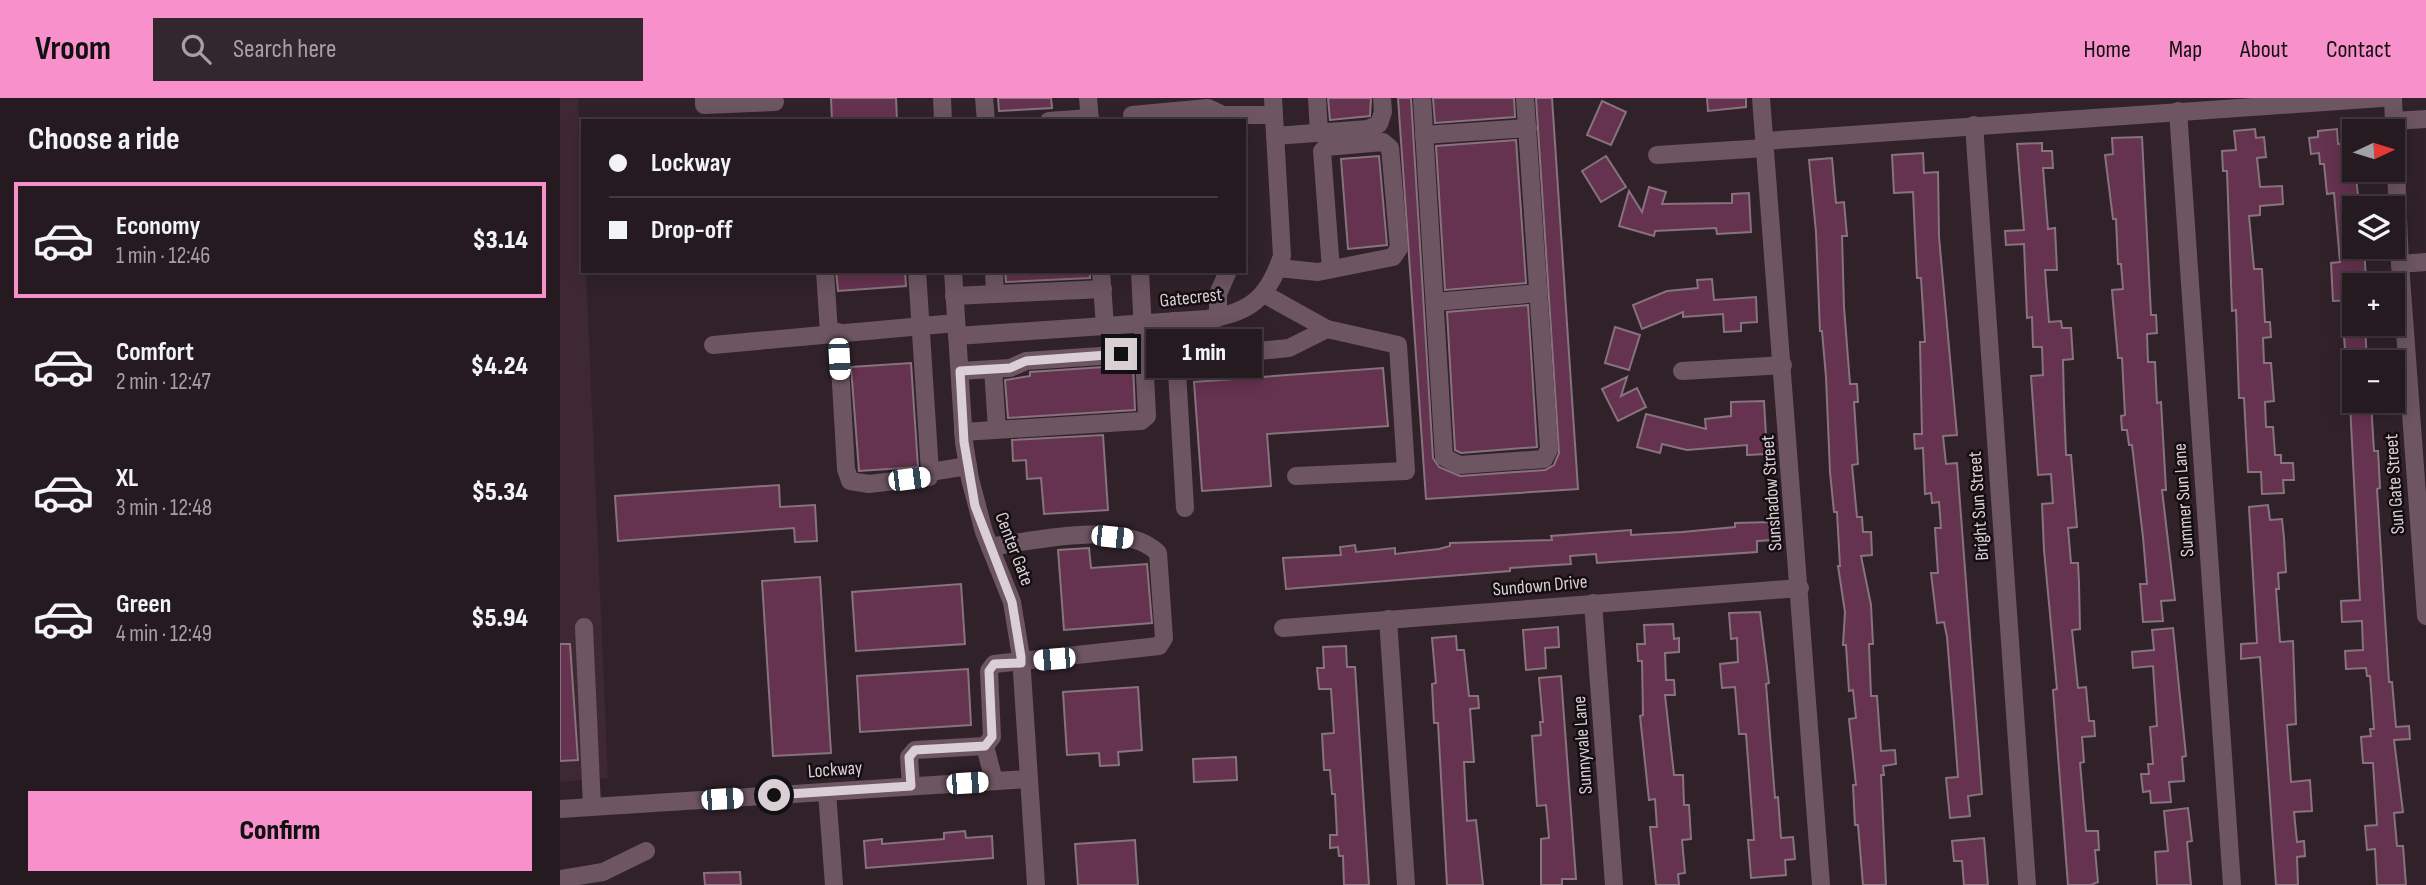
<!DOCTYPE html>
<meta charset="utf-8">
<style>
body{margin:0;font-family:"Sofia Sans Condensed",sans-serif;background:#31272d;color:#f1f3f6;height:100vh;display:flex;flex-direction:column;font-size:26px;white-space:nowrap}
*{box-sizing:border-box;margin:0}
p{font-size:23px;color:#a3a1a5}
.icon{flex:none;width:38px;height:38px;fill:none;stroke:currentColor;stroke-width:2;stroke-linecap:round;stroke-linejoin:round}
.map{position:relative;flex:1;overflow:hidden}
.sheet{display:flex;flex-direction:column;background:#251a20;width:560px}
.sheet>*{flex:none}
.banner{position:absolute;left:21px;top:21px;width:665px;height:154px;border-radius:0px;box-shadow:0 4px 18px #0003,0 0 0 2px #42383e;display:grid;align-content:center;height:154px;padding:0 28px;background:#251a20}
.needle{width:46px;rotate:86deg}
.fabs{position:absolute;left:1782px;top:21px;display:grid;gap:14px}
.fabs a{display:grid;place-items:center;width:63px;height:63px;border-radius:0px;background:#251a20;box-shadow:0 4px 18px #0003,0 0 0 2px #42383e;font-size:35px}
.end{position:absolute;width:32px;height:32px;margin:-16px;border:9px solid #dacfd5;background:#111;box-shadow:0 0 0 4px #111}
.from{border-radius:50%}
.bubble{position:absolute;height:49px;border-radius:0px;background:#251a20;box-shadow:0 4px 18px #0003,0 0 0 2px #42383e;font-size:23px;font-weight:800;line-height:49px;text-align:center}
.car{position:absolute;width:21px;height:42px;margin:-21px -10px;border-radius:9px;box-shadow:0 0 5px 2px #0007;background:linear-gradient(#fff 24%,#345 0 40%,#fff 0 76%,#345 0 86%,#fff 0)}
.banner b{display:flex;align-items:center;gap:24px;height:66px;font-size:26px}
.banner b+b{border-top:2px solid #42383e}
.banner i{width:18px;height:18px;background:#f1f3f6}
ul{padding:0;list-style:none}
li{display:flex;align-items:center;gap:21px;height:116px;margin:0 14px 10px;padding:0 14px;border:4px solid transparent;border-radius:0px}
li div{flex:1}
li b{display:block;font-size:26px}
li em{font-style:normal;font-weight:800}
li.active{border-color:#f890cb}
li>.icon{width:63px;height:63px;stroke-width:1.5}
h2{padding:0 28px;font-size:32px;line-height:84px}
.button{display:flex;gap:14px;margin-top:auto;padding:14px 28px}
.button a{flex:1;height:80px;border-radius:0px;background:#f890cb;color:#111;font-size:28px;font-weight:800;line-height:80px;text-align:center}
header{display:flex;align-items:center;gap:42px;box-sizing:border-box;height:98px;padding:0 35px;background:#f890cb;color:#111}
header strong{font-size:33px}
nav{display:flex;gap:38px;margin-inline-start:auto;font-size:24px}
.search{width:490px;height:63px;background:#31272d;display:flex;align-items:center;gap:18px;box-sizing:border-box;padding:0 24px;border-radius:0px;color:#a3a1a5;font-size:26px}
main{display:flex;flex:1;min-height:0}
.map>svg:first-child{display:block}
</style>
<header>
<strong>Vroom</strong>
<div class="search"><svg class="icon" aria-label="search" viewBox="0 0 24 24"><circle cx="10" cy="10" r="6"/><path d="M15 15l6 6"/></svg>Search here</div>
<nav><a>Home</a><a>Map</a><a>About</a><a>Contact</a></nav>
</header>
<main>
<section class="sheet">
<h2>Choose a ride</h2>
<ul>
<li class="active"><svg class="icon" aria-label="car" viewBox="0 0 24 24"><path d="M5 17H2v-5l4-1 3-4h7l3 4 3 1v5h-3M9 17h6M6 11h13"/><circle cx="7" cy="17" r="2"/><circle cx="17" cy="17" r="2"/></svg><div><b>Economy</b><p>1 min · 12:46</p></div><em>$3.14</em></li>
<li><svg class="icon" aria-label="car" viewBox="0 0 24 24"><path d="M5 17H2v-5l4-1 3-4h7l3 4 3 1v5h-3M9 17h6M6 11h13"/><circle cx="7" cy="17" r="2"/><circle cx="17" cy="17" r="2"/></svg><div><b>Comfort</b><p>2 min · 12:47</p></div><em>$4.24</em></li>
<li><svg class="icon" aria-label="car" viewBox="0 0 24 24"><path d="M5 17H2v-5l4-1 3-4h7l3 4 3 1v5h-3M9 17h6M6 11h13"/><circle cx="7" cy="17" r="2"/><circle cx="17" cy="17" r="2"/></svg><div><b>XL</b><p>3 min · 12:48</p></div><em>$5.34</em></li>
<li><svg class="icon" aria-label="car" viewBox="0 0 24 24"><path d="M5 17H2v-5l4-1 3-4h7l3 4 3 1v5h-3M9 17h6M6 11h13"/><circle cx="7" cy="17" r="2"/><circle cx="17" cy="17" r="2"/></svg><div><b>Green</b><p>4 min · 12:49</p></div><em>$5.94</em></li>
</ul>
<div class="button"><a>Confirm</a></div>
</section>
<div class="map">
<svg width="1866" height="787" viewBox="0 0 1866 787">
<rect width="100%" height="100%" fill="#31222a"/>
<polygon fill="#3e2834" points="0,0 18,0 23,173 26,173 48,680 0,684"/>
<g fill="#65324f" stroke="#86737d" stroke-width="2">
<polygon points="271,0 336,0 337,22 272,23"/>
<polygon points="438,0 491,0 492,10 439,13"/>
<polygon points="768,0 811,0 810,18 770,22"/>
<polygon points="838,0 851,0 873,360 879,369 900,378 985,372 994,367 999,355 976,0 992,0 1018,391 866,401"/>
<polygon points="873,0 954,0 955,19 875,25"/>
<polygon points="1147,0 1186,0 1186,9 1148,13"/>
<polygon points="1042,3 1066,14 1051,47 1027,37"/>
<polygon points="1695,31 1696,40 1704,39 1706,59 1697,60 1700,89 1722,88 1723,106 1700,108 1700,117 1689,118 1694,171 1702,171 1705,224 1710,224 1711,239 1703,240 1704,265 1711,265 1714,303 1705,304 1706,329 1713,329 1715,357 1721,357 1721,365 1733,365 1734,382 1723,382 1724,395 1702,396 1701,374 1688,374 1684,300 1679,300 1676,212 1672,213 1667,73 1663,73 1662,53 1676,52 1674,33"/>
<polygon points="1777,31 1778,46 1792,45 1799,106 1794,107 1794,149 1804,149 1806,181 1791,182 1793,202 1773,203 1771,165 1780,164 1774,95 1767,96 1764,66 1760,66 1759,55 1751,56 1749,40 1758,39 1758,33"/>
<polygon points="1582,39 1591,217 1596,217 1597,235 1587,236 1588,264 1595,264 1597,305 1601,304 1606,392 1602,392 1615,502 1601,503 1603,523 1583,524 1580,486 1587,486 1583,439 1572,347 1569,347 1567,332 1562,332 1561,318 1565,317 1562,260 1558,260 1553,204 1552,192 1563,191 1561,166 1558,166 1556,121 1553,121 1545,57 1553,56 1552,40"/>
<polygon points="956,42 966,185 885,192 876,48"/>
<polygon points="1482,45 1482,53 1492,53 1493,70 1483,70 1488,131 1495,130 1497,172 1485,172 1489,224 1501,223 1502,230 1511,230 1513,261 1503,262 1504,305 1506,357 1511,357 1517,429 1508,430 1511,465 1518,465 1519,485 1520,531 1512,532 1518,590 1526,589 1529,623 1534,623 1535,638 1522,639 1524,664 1520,665 1526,733 1538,733 1539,752 1535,752 1538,784 1531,787 1508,787 1493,592 1497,591 1484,452 1482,406 1493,405 1491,376 1478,377 1471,278 1483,277 1482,249 1473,249 1472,219 1467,220 1464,146 1446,147 1445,133 1464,132 1457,46"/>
<polygon points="1363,55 1364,75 1378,74 1379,139 1397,337 1383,338 1386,366 1397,365 1422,696 1408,698 1410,718 1390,720 1386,680 1398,679 1394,625 1387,539 1384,524 1377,525 1371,475 1378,475 1375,430 1381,430 1379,404 1372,405 1371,395 1365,396 1363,350 1355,351 1354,336 1362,336 1360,244 1365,244 1361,180 1357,180 1353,94 1334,95 1332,57"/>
<polygon points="819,58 827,147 788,151 781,61"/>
<polygon points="1046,58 1066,89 1041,104 1022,73"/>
<polygon points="1272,60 1276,105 1284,104 1287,138 1282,138 1284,209 1290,286 1297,286 1298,304 1294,304 1298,366 1292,367 1297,419 1302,419 1303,434 1311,434 1312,457 1301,458 1311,507 1313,546 1309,546 1311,598 1317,598 1321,653 1335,652 1336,666 1323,668 1324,677 1321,677 1326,787 1303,787 1298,727 1295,727 1293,687 1296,687 1289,621 1296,620 1293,592 1289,593 1286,547 1283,547 1285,514 1278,468 1280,468 1277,414 1274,414 1270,374 1266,279 1262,233 1260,233 1256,134 1249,62"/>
<polygon points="1089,89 1106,94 1102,106 1172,105 1172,96 1189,95 1191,134 1157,136 1156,130 1095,133 1094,138 1059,128 1069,93 1082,114"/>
<polygon points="276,173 345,173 346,188 278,193"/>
<polygon points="445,173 530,173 530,180 446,184"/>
<polygon points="1152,181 1154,202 1196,199 1197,224 1181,225 1181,233 1164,234 1163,216 1123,219 1123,214 1082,231 1073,207 1107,193 1138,190 1137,182"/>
<polygon points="968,207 977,349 901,355 895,352 887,214"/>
<polygon points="1783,226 1805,226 1807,264 1786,264"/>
<polygon points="1055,229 1080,237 1069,272 1045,265"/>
<polygon points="351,265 358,369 299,373 291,269"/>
<polygon points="573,267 575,312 448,320 445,282 470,278 470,274"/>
<polygon points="823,270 828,328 707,336 711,388 642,393 634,284"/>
<polygon points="1067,279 1061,298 1077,290 1086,309 1058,323 1042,291"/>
<polygon points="1204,303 1207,356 1187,357 1187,347 1127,352 1102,346 1100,355 1077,349 1086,316 1146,331 1145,321 1171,318 1171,304"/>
<polygon points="1811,304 1814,353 1818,353 1820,390 1817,391 1829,584 1832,584 1836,629 1849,628 1850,641 1834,642 1843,714 1834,715 1837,748 1843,748 1846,787 1817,787 1815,751 1807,752 1805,728 1817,727 1813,665 1803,665 1801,639 1811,638 1810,631 1814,631 1810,578 1807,578 1806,570 1786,571 1785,553 1803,552 1802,523 1782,524 1781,503 1800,502 1790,305"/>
<polygon points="543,337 548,412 484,416 481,380 467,381 466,362 453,363 452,342"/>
<polygon points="219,387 220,409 255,407 257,443 235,444 234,430 58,443 55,398"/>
<polygon points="1708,407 1710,422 1722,421 1724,440 1726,474 1718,475 1719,491 1716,491 1720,544 1733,543 1736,626 1727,627 1731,684 1750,682 1752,713 1734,714 1737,744 1744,743 1745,758 1737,759 1738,787 1716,787 1700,559 1681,561 1681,546 1697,545 1689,409"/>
<polygon points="1212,424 1213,442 1197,443 1197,454 1037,465 1036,456 1010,458 1011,466 950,470 950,473 726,491 723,460 781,457 780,449 795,447 796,454 835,450 835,456 879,451 890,448 890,445 992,442 991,438 1071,432 1071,437 1122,434 1175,429 1175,425"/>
<polygon points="529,450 531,470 587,466 592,525 504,532 498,452"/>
<polygon points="260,479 271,655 213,658 202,483"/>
<polygon points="401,486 405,546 296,553 292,494"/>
<polygon points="1200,514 1209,585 1206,586 1215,700 1218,699 1221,740 1233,739 1235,761 1225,762 1226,777 1191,780 1188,742 1194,742 1186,636 1179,636 1175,589 1162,590 1160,566 1178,564 1177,540 1171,541 1169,515"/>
<polygon points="1113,526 1114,541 1119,540 1119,554 1105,555 1106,582 1114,582 1115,597 1105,597 1114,677 1123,677 1124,707 1129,707 1131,741 1122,742 1125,775 1118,776 1119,787 1096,787 1090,729 1097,729 1095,701 1089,702 1080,618 1083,617 1082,563 1078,563 1077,546 1085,546 1084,527"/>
<polygon points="998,529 999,549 985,550 986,570 966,572 963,532"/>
<polygon points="1613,530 1626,658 1622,659 1624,683 1609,684 1611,704 1591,705 1590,693 1583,694 1581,676 1589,676 1588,666 1593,666 1590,629 1597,628 1593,568 1573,570 1572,554 1594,552 1592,532"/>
<polygon points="896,538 897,552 904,552 909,598 918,598 919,610 910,611 914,664 904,664 907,723 916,722 923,787 887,787 878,625 874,625 872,586 876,585 872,540"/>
<polygon points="0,546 10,546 18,662 0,663"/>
<polygon points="786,548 787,569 795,569 809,787 784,787 783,758 779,758 778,749 770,750 770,737 777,737 775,696 772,696 770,672 764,672 762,636 774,635 771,591 759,591 757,570 764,570 763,549"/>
<polygon points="408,571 411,627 300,634 297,578"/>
<polygon points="1001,578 1016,781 1002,781 1002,787 981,787 981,741 989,740 986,707 977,708 972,638 981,637 980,624 983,624 979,580"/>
<polygon points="578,589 582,652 558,654 559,667 540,668 539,655 507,657 503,594"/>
<polygon points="676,659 677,682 634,684 633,661"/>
<polygon points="1628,710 1632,743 1627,744 1631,787 1597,787 1595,754 1608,753 1604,713"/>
<polygon points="405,733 406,740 432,738 433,760 306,770 304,743 322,741 322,746 384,741 384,735"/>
<polygon points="1424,740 1428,787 1404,787 1402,763 1394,763 1392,743"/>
<polygon points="575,742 578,787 518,787 515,746"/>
<polygon points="180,774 181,787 145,787 144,775"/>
</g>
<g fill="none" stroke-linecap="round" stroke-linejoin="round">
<g stroke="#6d5562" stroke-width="18">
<polyline points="144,0 144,7 215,4 214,0"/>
<polyline points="382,0 383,23"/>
<polyline points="424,0 426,23"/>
<polyline points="528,0 530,23"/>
<polyline points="757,0 759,35"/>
<polyline points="862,0 884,359 899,367 984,361 989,351 965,0"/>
<polyline points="1201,0 1261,787"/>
<polyline points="1833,0 1840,166 1866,518"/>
<polyline points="1618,13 1672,787"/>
<polyline points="663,17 714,17"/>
<polyline points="489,23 530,20"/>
<polyline points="572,23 572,17 648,10 663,17 663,23"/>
<polyline points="1834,23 1866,21"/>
<polyline points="1414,27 1467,787"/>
<polyline points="864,37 968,30"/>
<polyline points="715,38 808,31 819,26 823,14 822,0"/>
<polyline points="1205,43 1822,0"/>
<polyline points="1097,57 1205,50"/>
<polyline points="1840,166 1866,164"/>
<polyline points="718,170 758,174 833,159 839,150 830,50 823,44 766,49 762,53 771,171"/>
<polyline points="265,173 269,235"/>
<polyline points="357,173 370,374"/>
<polyline points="393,173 404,344 410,381 424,434 452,504 461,559 476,787"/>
<polyline points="541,173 545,228"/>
<polyline points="435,196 543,191"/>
<polyline points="704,196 767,231 838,247 846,373 736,378"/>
<polyline points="394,198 435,196 434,173"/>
<polyline points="875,204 979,195"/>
<polyline points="658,220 658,196 668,173"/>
<polyline points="614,223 625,410"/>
<polyline points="278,234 286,371 290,383 309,386 369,379 370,374 408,368"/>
<path d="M 397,238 L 647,221 C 690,215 708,200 722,158 L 713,0"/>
<polyline points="153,247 396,225"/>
<polyline points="616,261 729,250 767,231"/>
<polyline points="433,271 437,331"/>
<polyline points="400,273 450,270 466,263 585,255"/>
<polyline points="1122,273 1223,267"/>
<polyline points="403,334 581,323 587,318 580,173"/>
<polyline points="1033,505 1054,787"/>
<polyline points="828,521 846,787"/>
<polyline points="24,529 32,709"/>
<polyline points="723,530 1240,490"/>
<polyline points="425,648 434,683"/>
<path d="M 351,688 L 349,659 L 355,652 L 425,648 L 432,639 L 429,573 L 434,566 L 599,548 L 604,540 L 598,455 C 565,421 472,443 430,449"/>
<polyline points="267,694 274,787"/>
<polyline points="0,711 468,681"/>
<polyline points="0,781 43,774 86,753"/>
</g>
</g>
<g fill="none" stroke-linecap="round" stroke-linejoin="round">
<polyline stroke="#dacfd5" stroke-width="9" points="214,697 351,688 349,659 355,652 425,648 432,639 429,573 434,566 461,565 461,559 452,504 415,408 404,344 400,273 450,270 466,263 561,256"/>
</g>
<g text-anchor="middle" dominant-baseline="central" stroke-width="5" stroke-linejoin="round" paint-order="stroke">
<g font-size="19" fill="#dacfd5" stroke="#150e11">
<text transform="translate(631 200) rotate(-6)">Gatecrest</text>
<text transform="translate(1835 386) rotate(-94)">Sun Gate Street</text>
<text transform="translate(1212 395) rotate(-94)">Sunshadow Street</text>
<text transform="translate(1624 402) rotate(-94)">Summer Sun Lane</text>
<text transform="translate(1419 408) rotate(-94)">Bright Sun Street</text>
<text transform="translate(454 451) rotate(69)">Center Gate</text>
<text transform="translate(980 488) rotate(-5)">Sundown Drive</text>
<text transform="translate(1023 647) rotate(-94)">Sunnyvale Lane</text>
<text transform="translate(275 672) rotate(-4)">Lockway</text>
</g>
</g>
</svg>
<div class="fabs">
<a><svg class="needle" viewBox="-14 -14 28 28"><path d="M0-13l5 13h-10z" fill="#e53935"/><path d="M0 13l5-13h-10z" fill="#a3a1a5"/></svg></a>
<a><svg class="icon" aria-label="layers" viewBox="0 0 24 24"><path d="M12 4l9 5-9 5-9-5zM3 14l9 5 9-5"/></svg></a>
<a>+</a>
<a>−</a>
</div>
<i class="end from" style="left:214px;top:697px"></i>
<i class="end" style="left:561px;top:256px"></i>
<div class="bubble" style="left:586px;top:231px;width:116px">1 min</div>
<i class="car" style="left:279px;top:261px;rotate:177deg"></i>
<i class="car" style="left:349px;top:381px;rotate:83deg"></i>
<i class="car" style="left:552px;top:439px;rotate:96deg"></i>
<i class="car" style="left:494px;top:561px;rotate:265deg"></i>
<i class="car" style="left:407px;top:685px;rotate:86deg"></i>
<i class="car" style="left:162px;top:701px;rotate:86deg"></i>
<div class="banner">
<b><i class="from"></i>Lockway</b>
<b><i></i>Drop-off</b>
</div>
</div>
</main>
